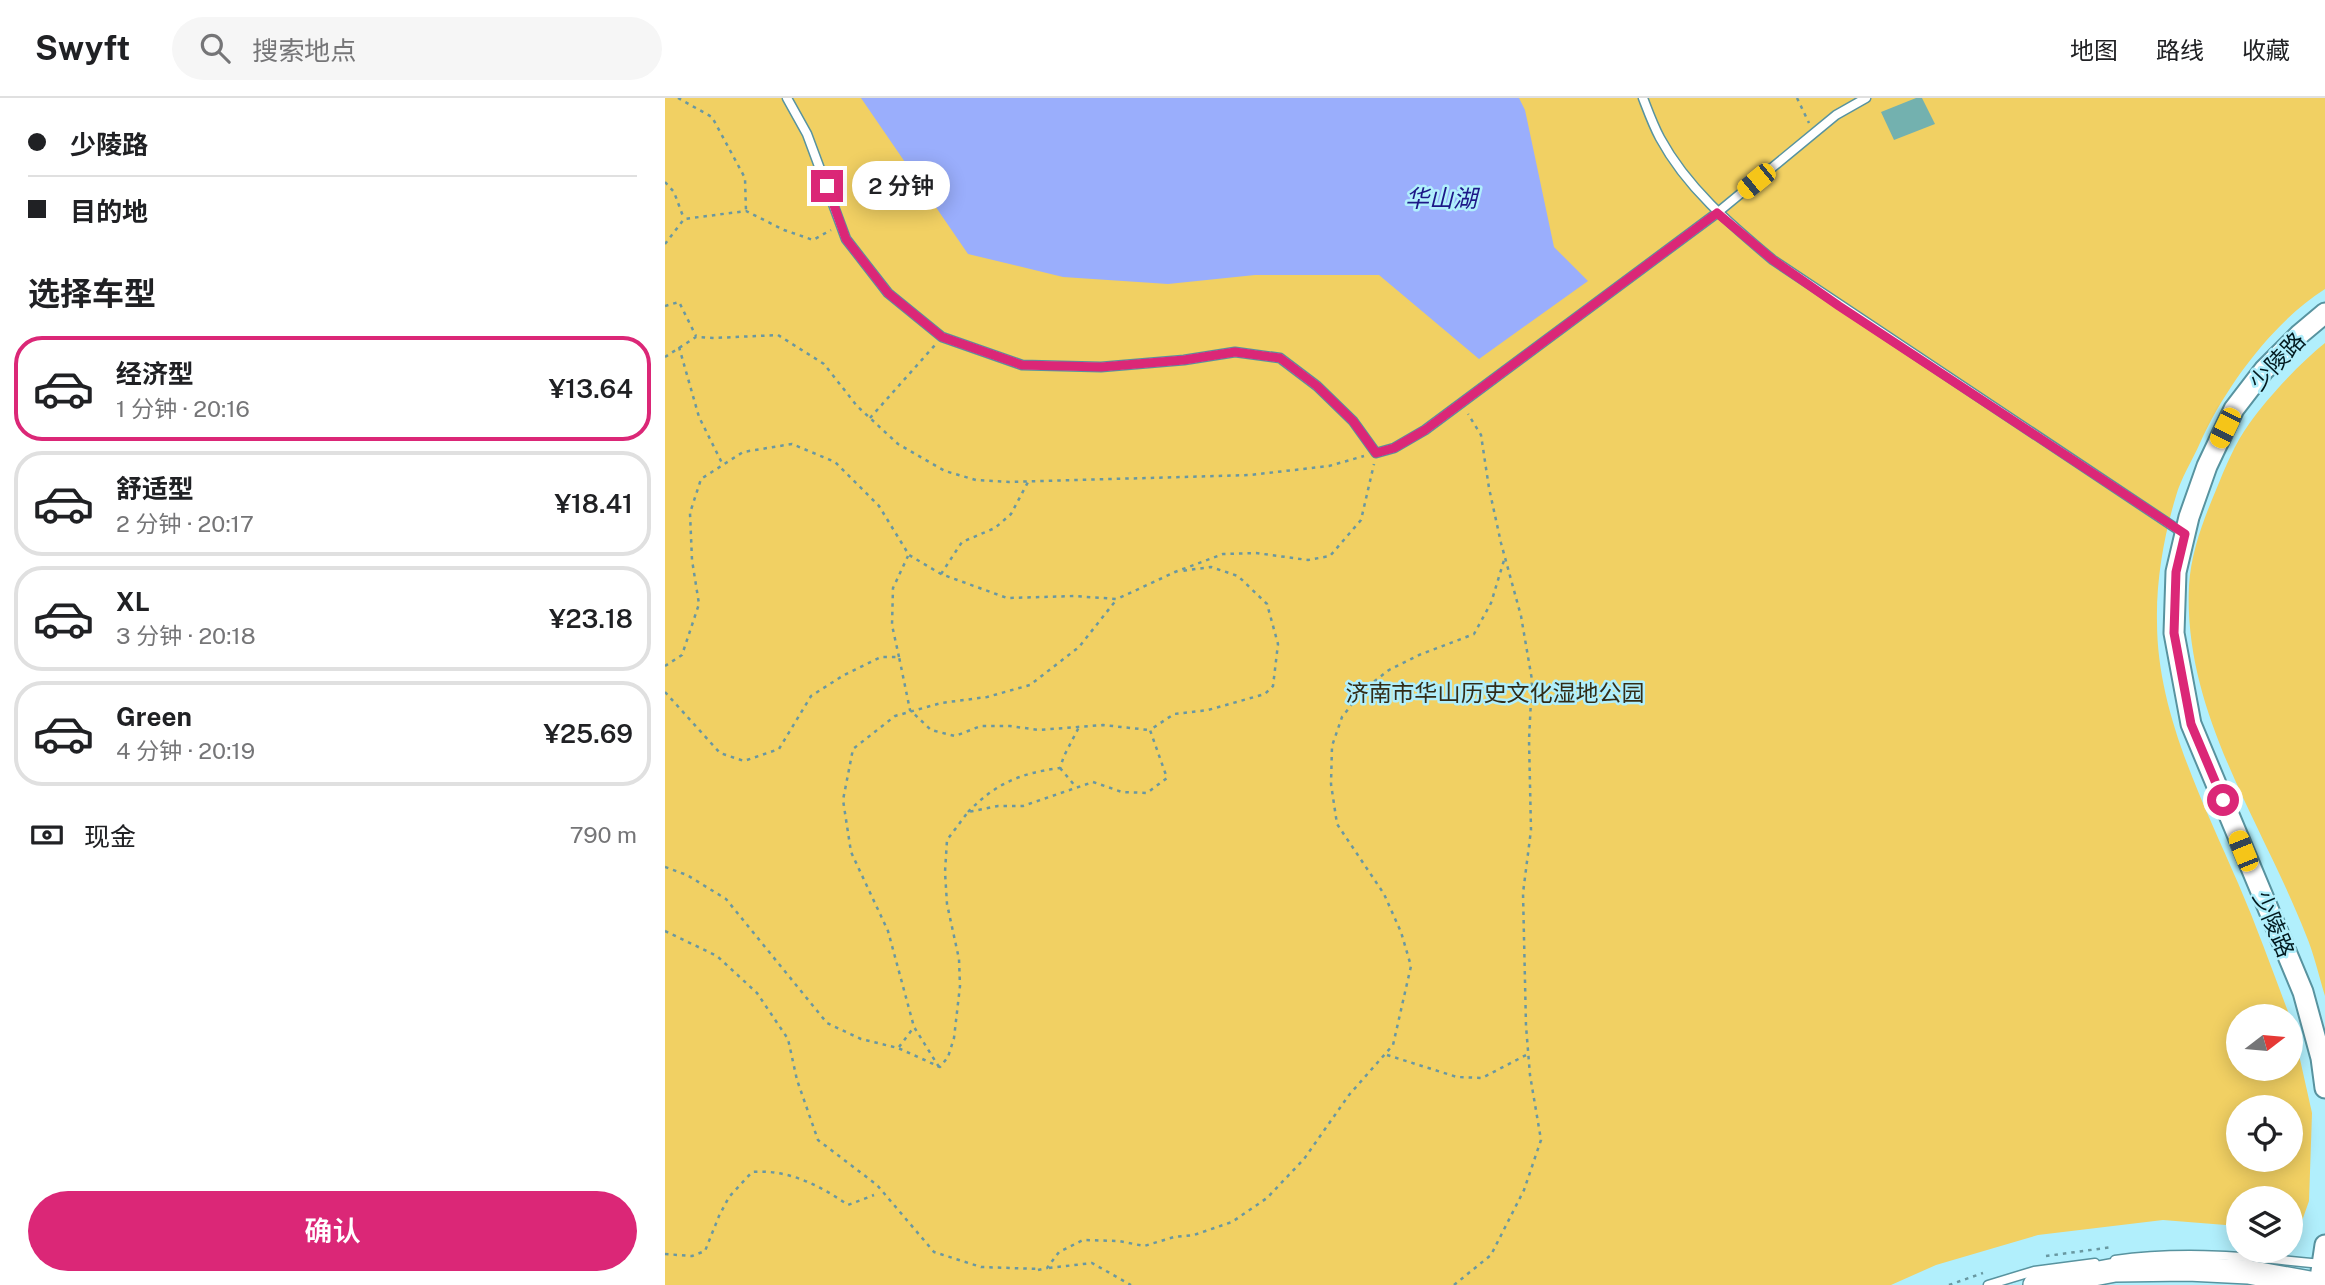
<!DOCTYPE html>
<html lang="zh">
<meta charset="utf-8">
<style>
body{margin:0;font-family:"Public Sans","Noto Sans SC",sans-serif;background:#f6f6f6;color:#202124;height:100vh;display:flex;flex-direction:column;font-size:26px;white-space:nowrap}
*{box-sizing:border-box;margin:0}
p{font-size:23px;color:#757577}
.icon{flex:none;width:38px;height:38px;fill:none;stroke:currentColor;stroke-width:2;stroke-linecap:round;stroke-linejoin:round}
.map{position:relative;flex:1;overflow:hidden}
.drawer{display:flex;flex-direction:column;background:#fff;width:665px}
.drawer>*{flex:none}
.hud{display:grid;align-content:center;height:154px;padding:0 28px;background:#fff}
.needle{width:46px;rotate:74deg}
.tools{position:absolute;left:1561px;top:906px;display:grid;gap:14px}
.tools a{display:grid;place-items:center;width:77px;height:77px;border-radius:50%;background:#fff;box-shadow:0 4px 18px #0003;font-size:35px}
.end{position:absolute;width:32px;height:32px;margin:-16px;border:9px solid #db2777;background:#fff;box-shadow:0 0 0 4px #fff}
.from{border-radius:50%}
.bubble{position:absolute;height:49px;border-radius:24px;background:#fff;box-shadow:0 4px 18px #0003;font-size:23px;font-weight:600;line-height:49px;text-align:center}
.car{position:absolute;width:21px;height:42px;margin:-21px -10px;border-radius:9px;box-shadow:0 0 5px 2px #0007;background:linear-gradient(#f5c518 24%,#345 0 40%,#f5c518 0 76%,#345 0 86%,#f5c518 0)}
.hud b{display:flex;align-items:center;gap:24px;height:66px;font-size:26px}
.hud b+b{border-top:2px solid #e0e0e0}
.hud i{width:18px;height:18px;background:#202124}
ul{padding:0;list-style:none}
li{display:flex;align-items:center;gap:21px;height:105px;margin:0 14px 10px;padding:0 14px;border:4px solid #e0e0e0;border-radius:28px}
li div{flex:1}
li b{display:block;font-size:26px}
li em{font-style:normal;font-weight:600}
li.on{border-color:#db2777}
li>.icon{width:63px;height:63px;stroke-width:1.5}
h2{padding:0 28px;font-size:32px;line-height:84px}
.pay{display:flex;align-items:center;gap:18px;height:77px;padding:0 28px;font-size:26px}
.pay p{margin-inline-start:auto}
.cta{display:flex;gap:14px;margin-top:auto;padding:14px 28px}
.cta a{flex:1;height:80px;border-radius:42px;background:#db2777;color:#fff;font-size:28px;font-weight:600;line-height:80px;text-align:center}
header{display:flex;align-items:center;gap:42px;box-sizing:border-box;height:98px;padding:0 35px;background:#fff;border-bottom:2px solid #e0e0e0}
header strong{font-size:33px}
nav{display:flex;gap:38px;margin-inline-start:auto;font-size:24px}
.search{width:490px;height:63px;background:#f6f6f6;display:flex;align-items:center;gap:18px;box-sizing:border-box;padding:0 24px;border-radius:38px;color:#757577;font-size:26px}
main{display:flex;flex:1;min-height:0}
.map>svg:first-child{display:block}
</style>
<header>
<strong>Swyft</strong>
<div class="search"><svg class="icon" aria-label="search" viewBox="0 0 24 24"><circle cx="10" cy="10" r="6"/><path d="M15 15l6 6"/></svg>搜索地点</div>
<nav><a>地图</a><a>路线</a><a>收藏</a></nav>
</header>
<main>
<section class="drawer">
<div class="hud">
<b><i class="from"></i>少陵路</b>
<b><i></i>目的地</b>
</div>
<h2>选择车型</h2>
<ul>
<li class="on"><svg class="icon" aria-label="car" viewBox="0 0 24 24"><path d="M5 17H2v-5l4-1 3-4h7l3 4 3 1v5h-3M9 17h6M6 11h13"/><circle cx="7" cy="17" r="2"/><circle cx="17" cy="17" r="2"/></svg><div><b>经济型</b><p>1 分钟 · 20:16</p></div><em>¥13.64</em></li>
<li><svg class="icon" aria-label="car" viewBox="0 0 24 24"><path d="M5 17H2v-5l4-1 3-4h7l3 4 3 1v5h-3M9 17h6M6 11h13"/><circle cx="7" cy="17" r="2"/><circle cx="17" cy="17" r="2"/></svg><div><b>舒适型</b><p>2 分钟 · 20:17</p></div><em>¥18.41</em></li>
<li><svg class="icon" aria-label="car" viewBox="0 0 24 24"><path d="M5 17H2v-5l4-1 3-4h7l3 4 3 1v5h-3M9 17h6M6 11h13"/><circle cx="7" cy="17" r="2"/><circle cx="17" cy="17" r="2"/></svg><div><b>XL</b><p>3 分钟 · 20:18</p></div><em>¥23.18</em></li>
<li><svg class="icon" aria-label="car" viewBox="0 0 24 24"><path d="M5 17H2v-5l4-1 3-4h7l3 4 3 1v5h-3M9 17h6M6 11h13"/><circle cx="7" cy="17" r="2"/><circle cx="17" cy="17" r="2"/></svg><div><b>Green</b><p>4 分钟 · 20:19</p></div><em>¥25.69</em></li>
</ul>
<div class="pay"><svg class="icon" aria-label="cash" viewBox="0 0 24 24"><path d="M3 7h18v10H3z"/><circle cx="12" cy="12" r="2"/></svg>现金<p>790 m</p></div>
<div class="cta"><a>确认</a></div>
</section>
<div class="map">
<svg width="1660" height="1187" viewBox="0 0 1660 1187">
<rect width="100%" height="100%" fill="#b1effc"/>
<g fill="#f1d063" fill-rule="evenodd">
<path d="M 0,0 L 1660,0 L 1660,191 C 1608,224 1560,289 1535,345 C 1527,363 1516,380 1511,398 C 1499,437 1491,483 1492,524 C 1492,615 1538,704 1573,785 C 1592,829 1608,874 1625,919 L 1573,919 L 1573,971 L 1626,971 L 1626,921 L 1647,1015 L 1644,1103 L 1638,1120 L 1629,1132 L 1626,1132 L 1626,1101 L 1573,1101 L 1573,1128 L 1498,1122 L 1373,1137 L 1271,1167 L 1226,1187 L 0,1187 ZM 1573,1010 L 1626,1010 L 1626,1062 L 1573,1062 Z"/>
<path d="M 1660,245 L 1660,898 C 1654,878 1649,856 1641,837 C 1597,724 1518,615 1524,488 C 1526,454 1538,423 1551,392 C 1560,370 1570,345 1584,326 C 1603,299 1635,265 1660,245 Z"/>
</g>
<polygon fill="#9aaefc" points="196,0 854,0 860,12 889,149 923,183 814,261 714,177 590,177 503,186 398,179 303,156"/>
<polygon fill="#73b1af" points="1251,0 1257,0 1270,26 1229,42 1216,14"/>
<g fill="none" stroke-linecap="round" stroke-linejoin="round">
<defs>
<g id="service">
<polyline points="122,0 142,36 181,141 223,195 277,239 357,267 436,269 519,262 570,254 615,260 652,288 688,323 711,355 729,350 760,332 1052,115 1171,17 1201,0"/>
<path d="M 978,0 C 983,13 988,27 995,40 C 1022,90 1065,126 1108,162 L 1518,435"/>
<path d="M 1450,1162 C 1518,1152 1590,1159 1657,1166"/>
<polyline points="1323,1187 1369,1173 1430,1165"/>
</g>
<g id="tertiary">
<polyline points="1660,215 1635,236 1599,272 1569,311 1542,368 1524,419 1511,474 1509,535 1526,626 1638,894 1656,960 1660,990"/>
<polyline points="1654,1187 1660,1147"/>
</g>
<polyline id="secondary" points="1370,1187 1450,1172 1523,1171 1583,1174 1656,1187"/>
</defs>
<use href="#service" stroke="#58939f" stroke-width="11"/>
<use href="#tertiary" stroke="#58939f" stroke-width="23"/>
<use href="#secondary" stroke="#58939f" stroke-width="26"/>
<g stroke="#6998a1" stroke-width="2.5" stroke-dasharray="3.5 5" stroke-linecap="butt">
<polyline points="13,0 47,19 80,80 81,113"/>
<polyline points="1132,0 1144,25"/>
<polyline points="0,84 9,94 19,121"/>
<polyline points="0,146 19,121 81,113 119,132 148,142 166,132"/>
<polyline points="0,208 14,204 31,238"/>
<polyline points="14,249 34,319 58,367"/>
<polyline points="0,259 31,239 49,240 113,237 159,266 192,308 233,346 280,373 311,382 344,384 585,377 664,368 699,358"/>
<polyline points="205,320 270,247"/>
<polyline points="276,476 297,444 330,430 346,416 363,384"/>
<polyline points="234,559 227,527 228,490 243,458"/>
<polyline points="0,568 17,557 34,506 27,462 25,415 36,381 78,354 127,346 170,364 214,408 244,457 276,476 342,500 409,498 452,501 510,474 558,456 591,455 643,462 665,458 696,422 709,366"/>
<polyline points="0,594 55,655 79,663 114,651 146,598 179,577 216,559 234,559 245,612 266,632 290,638 316,628 345,628 374,632 438,627 484,632"/>
<polyline points="395,670 411,689"/>
<path d="M 303,714 C 331,685 356,675 395,670 L 399,658 L 414,629"/>
<polyline points="0,769 22,777 61,801 162,925 196,941 233,950 275,969 283,959 289,940 295,888 294,861 282,806 280,774 282,742 303,714 333,708 358,708 428,684 457,694 482,695 502,680 485,632 509,616 543,612 600,596 608,588 613,546 602,506 573,478 546,469 516,473"/>
<polyline points="0,833 52,858 92,895 123,941 132,982 153,1042 212,1087 269,1154 316,1169 374,1171"/>
<polyline points="234,949 249,929"/>
<polyline points="722,957 792,979 817,980 863,956"/>
<polyline points="274,969 249,929 223,833 186,754 178,702 188,651 230,618 276,605 322,599 365,587 414,549 452,501"/>
<path d="M 0,1156 L 27,1158 L 40,1153 L 54,1118 L 64,1099 L 87,1074 C 123,1071 154,1087 183,1107 L 209,1097"/>
<polyline points="1381,1158 1448,1149"/>
<polyline points="384,1170 427,1165 466,1187"/>
<polyline points="373,1172 382,1170 394,1154 418,1142 454,1143 479,1148 509,1139 529,1137 567,1124 602,1100 639,1061 684,997 728,947 746,868 736,834 719,796 672,726 666,686 667,648 677,619 698,592 724,572 754,557 809,536 826,505 840,459"/>
<polyline points="789,1187 826,1157 859,1092 876,1042 865,977 861,928 858,795 866,732 864,642 867,582 856,518 836,445 824,390 816,337 803,316"/>
<polyline points="1284,1187 1318,1175"/>
</g>
<use href="#service" stroke="#fff" stroke-width="8"/>
<use href="#tertiary" stroke="#fff" stroke-width="19"/>
<use href="#secondary" stroke="#fff" stroke-width="23"/>
</g>
<g fill="none" stroke-linecap="round" stroke-linejoin="round">
<polyline stroke="#db2777" stroke-width="9" points="162,88 181,141 223,195 277,239 357,267 436,269 519,262 570,254 615,260 652,288 688,323 711,355 729,350 760,332 1052,115 1108,162 1174,208 1520,436 1511,474 1509,535 1526,626 1558,702"/>
</g>
<g text-anchor="middle" dominant-baseline="central" stroke-width="5" stroke-linejoin="round" paint-order="stroke">
<g font-size="23" fill="#031b20" stroke="#b1effc">
<text transform="translate(1612 263) rotate(-47)">少陵路</text>
<text transform="translate(1609 826) rotate(67)">少陵路</text>
</g>
<g font-size="23" fill="#322c17" stroke="#b1effc">
<text x="830" y="594">济南市华山历史文化湿地公园</text>
</g>
<g font-size="24" font-style="italic" fill="#1d1787" stroke="#b1effc">
<text x="776" y="100">华山湖</text>
</g>
</g>
</svg>
<div class="tools">
<a><svg class="needle" viewBox="-14 -14 28 28"><path d="M0-13l5 13h-10z" fill="#e53935"/><path d="M0 13l5-13h-10z" fill="#757577"/></svg></a>
<a><svg class="icon" aria-label="locate" viewBox="0 0 24 24"><circle cx="12" cy="12" r="6"/><path d="M12 2v4M12 18v4M2 12h4M18 12h4"/></svg></a>
<a><svg class="icon" aria-label="layers" viewBox="0 0 24 24"><path d="M12 4l9 5-9 5-9-5zM3 14l9 5 9-5"/></svg></a>
</div>
<i class="end from" style="left:1558px;top:702px"></i>
<i class="end" style="left:162px;top:88px"></i>
<div class="bubble" style="left:187px;top:63px;width:98px">2 分钟</div>
<i class="car" style="left:1091px;top:83px;rotate:231deg"></i>
<i class="car" style="left:1560px;top:330px;rotate:206deg"></i>
<i class="car" style="left:1578px;top:753px;rotate:338deg"></i>
</div>
</main>
